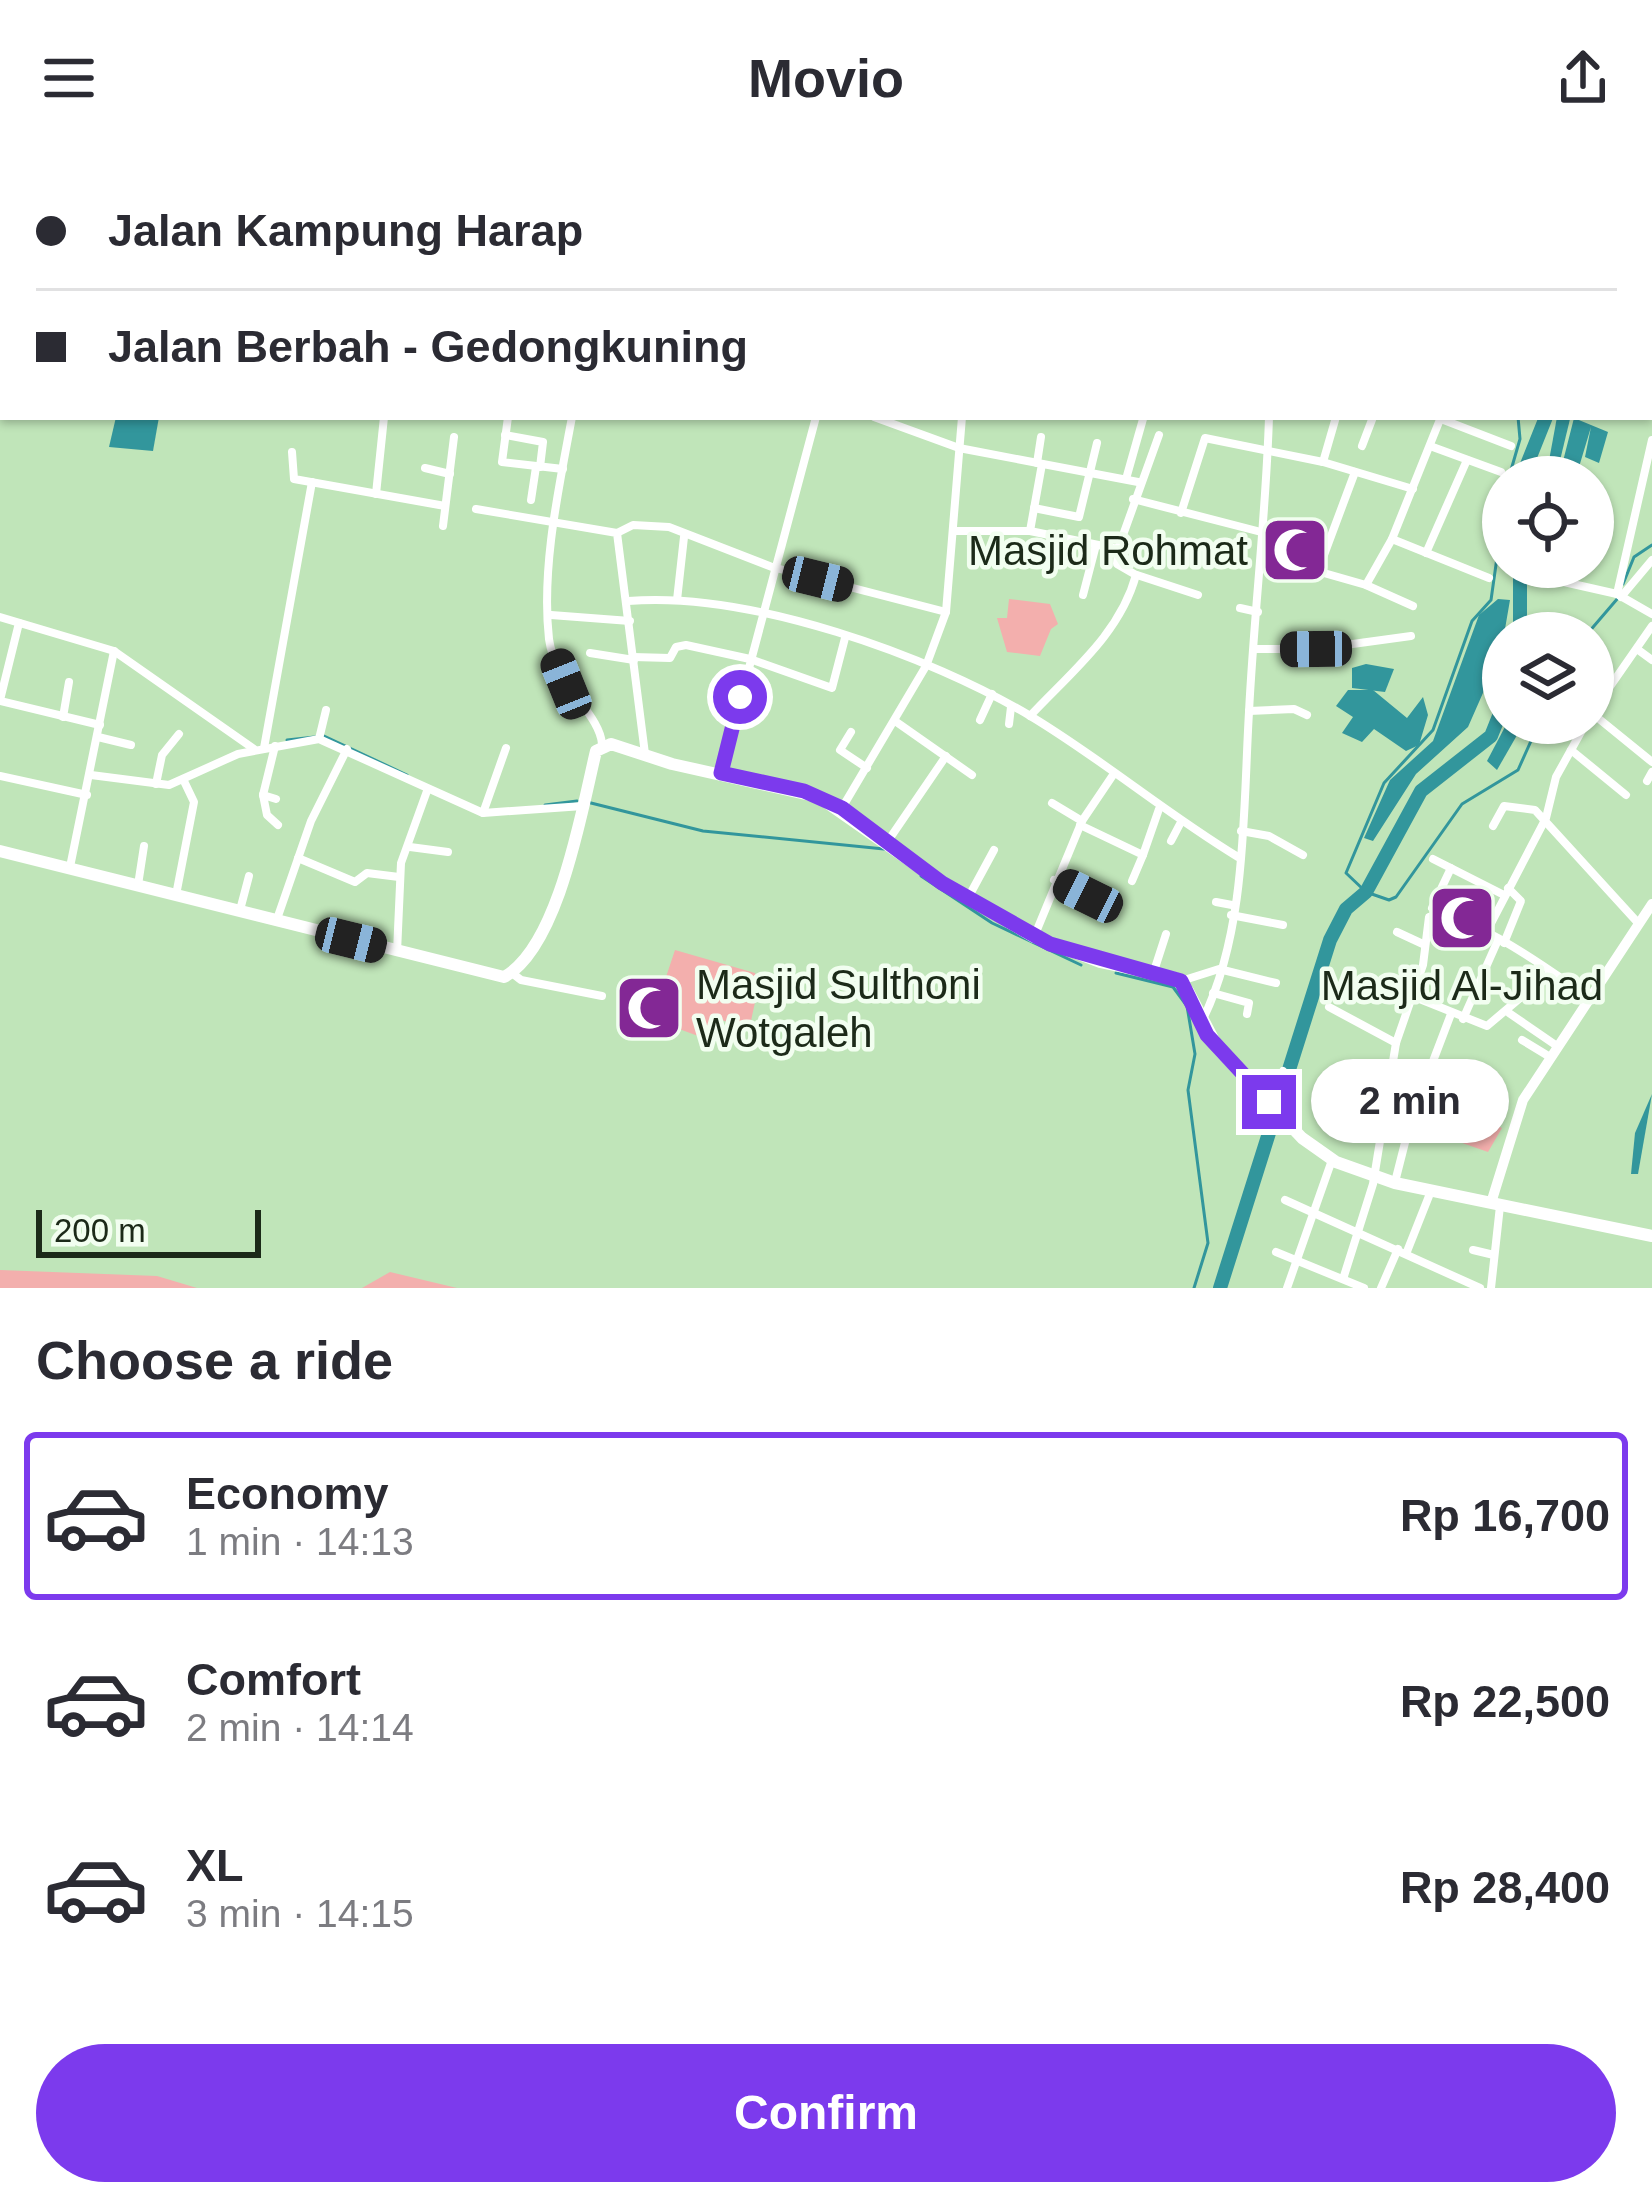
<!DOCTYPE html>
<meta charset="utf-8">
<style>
body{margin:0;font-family:Helvetica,sans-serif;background:#f7f7f7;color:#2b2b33;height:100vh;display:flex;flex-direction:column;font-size:45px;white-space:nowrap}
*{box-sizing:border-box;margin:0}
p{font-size:39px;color:#7c7c81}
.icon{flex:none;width:66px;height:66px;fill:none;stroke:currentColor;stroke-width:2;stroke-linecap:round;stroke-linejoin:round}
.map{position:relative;height:1132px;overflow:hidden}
.drawer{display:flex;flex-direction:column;background:#fff;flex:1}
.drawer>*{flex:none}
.hud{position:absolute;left:0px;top:0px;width:1653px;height:264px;box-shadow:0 3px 9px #0004;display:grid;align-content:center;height:264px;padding:0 36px;background:#fff}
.controls{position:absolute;left:1482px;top:300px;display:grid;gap:24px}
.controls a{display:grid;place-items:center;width:132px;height:132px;border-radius:50%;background:#fff;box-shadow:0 3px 9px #0004;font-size:60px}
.scale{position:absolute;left:36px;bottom:30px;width:225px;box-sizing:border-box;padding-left:12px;border:6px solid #1c2a19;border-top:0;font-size:33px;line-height:42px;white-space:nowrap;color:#1c2a19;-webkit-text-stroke:9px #f2fef0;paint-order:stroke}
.end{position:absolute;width:54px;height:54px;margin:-27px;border:15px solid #7c3aed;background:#fff;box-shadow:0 0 0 6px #fff}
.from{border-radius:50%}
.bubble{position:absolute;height:84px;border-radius:42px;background:#fff;box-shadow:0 3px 9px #0004;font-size:39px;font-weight:700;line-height:84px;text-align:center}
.car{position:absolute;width:36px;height:72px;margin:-36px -18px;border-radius:15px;box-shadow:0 0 9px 3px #0007;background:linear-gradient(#222 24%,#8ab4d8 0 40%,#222 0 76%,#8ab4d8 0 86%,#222 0)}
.hud b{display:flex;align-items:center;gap:42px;height:114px;font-size:45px}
.hud b+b{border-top:3px solid #e1e1e2}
.hud i{width:30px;height:30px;background:#2b2b33}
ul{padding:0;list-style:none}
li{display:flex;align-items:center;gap:36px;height:168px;margin:0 24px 18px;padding:0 12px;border:6px solid transparent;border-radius:12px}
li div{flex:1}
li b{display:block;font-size:45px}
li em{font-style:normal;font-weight:700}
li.selected{border-color:#7c3aed}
li>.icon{width:108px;height:108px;stroke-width:1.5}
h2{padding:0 36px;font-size:54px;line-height:144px}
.cta{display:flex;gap:24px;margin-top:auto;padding:24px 36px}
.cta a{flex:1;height:138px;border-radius:72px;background:#7c3aed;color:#fff;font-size:48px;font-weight:700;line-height:138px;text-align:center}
header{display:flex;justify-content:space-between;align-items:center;height:156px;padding:0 36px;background:#fff;font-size:54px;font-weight:700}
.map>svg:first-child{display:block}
</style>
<header><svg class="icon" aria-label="menu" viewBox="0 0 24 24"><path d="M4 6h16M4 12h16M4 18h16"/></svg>Movio<svg class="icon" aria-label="share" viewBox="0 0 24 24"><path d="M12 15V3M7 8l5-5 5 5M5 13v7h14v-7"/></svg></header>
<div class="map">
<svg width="1652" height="1132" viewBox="0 0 1652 1132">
<rect width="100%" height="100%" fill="#c0e5b9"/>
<g fill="#f3afad">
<polygon points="1009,443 1050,448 1058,468 1051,473 1040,500 1007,496 997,462 1007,462"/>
<polygon points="675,794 755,817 759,828 749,874 719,863 709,884 652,863"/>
<polygon points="1435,943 1502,972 1488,996 1428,975"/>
<polygon points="0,1114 157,1120 197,1132 0,1132"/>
<polygon points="390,1116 457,1132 362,1132"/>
</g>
<g fill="#32969c">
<polygon points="116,261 159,261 153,295 109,291"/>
<polygon points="1557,261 1570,263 1556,321 1546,321"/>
<polygon points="1574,262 1608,276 1599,307 1585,301 1591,271 1576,321 1559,321"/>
<polygon points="1498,443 1510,444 1501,496 1468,571 1416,618 1373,685 1364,682 1390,624 1433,585 1479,459"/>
<polygon points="1366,508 1394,513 1385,536 1352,532 1352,512"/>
<polygon points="1348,534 1373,534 1407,562 1423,541 1428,559 1419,589 1406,595 1374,573 1362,586 1342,577 1353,561 1336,550"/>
<polygon points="1507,567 1524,567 1497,614 1487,605"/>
<polygon points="1652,938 1638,1018 1631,1018 1635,977"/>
</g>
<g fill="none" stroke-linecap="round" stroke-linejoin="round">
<g stroke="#32969c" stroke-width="3">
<polyline points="1509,321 1520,283 1518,261"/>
<polyline points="1503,359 1491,444 1472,465 1433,574 1384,627 1346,717 1366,736 1389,744 1396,741 1462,648 1518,614 1539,567"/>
<polyline points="1623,428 1634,401 1652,389"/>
<polyline points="1588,477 1618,442"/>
<polyline points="287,584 324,580 407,619"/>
<polyline points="587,646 703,675 884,693"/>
<polyline points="545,649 577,645"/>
<polyline points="921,720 992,767 1081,809"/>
<polyline points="1116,817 1173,831 1187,850 1195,898 1188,934 1208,1087 1194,1132"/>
</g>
<g stroke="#32969c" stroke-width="14">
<polyline points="1542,0 1542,3"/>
<polyline points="1522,321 1546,261"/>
<polyline points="1520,411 1520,477"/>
<polyline points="1220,1132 1330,784 1346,753 1366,736 1421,635 1491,580 1503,550"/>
</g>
<g stroke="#fff" stroke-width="8">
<polyline points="99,0 110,3"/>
<polyline points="514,0 521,3"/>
<polyline points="1117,0 1125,3"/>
<polyline points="1252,0 1254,3"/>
<polyline points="46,3 47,0"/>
<polyline points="84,3 88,0"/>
<polyline points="149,3 149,0"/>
<polyline points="466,3 468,0"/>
<polyline points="555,3 556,0"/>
<polyline points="630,3 631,0"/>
<polyline points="888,3 888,0"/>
<polyline points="996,3 997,0"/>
<polyline points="1159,3 1173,0"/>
<polyline points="1472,3 1472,0"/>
<polyline points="1650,22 1652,22"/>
<polyline points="0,101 3,90"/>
<polyline points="1650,135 1652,127"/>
<polyline points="1650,144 1652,146"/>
<polyline points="1650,193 1652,193"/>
<polyline points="508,261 502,306 563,313"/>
<path d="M 572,261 C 559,331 541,412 549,483 C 555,528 600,558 602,588"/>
<polyline points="874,261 959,292 1138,326"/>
<polyline points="1441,263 1511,290"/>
<polyline points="505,279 543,286 540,311"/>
<polyline points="1362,290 1373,261"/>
<polyline points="1430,290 1501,316"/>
<polyline points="292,296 294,323 445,350"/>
<polyline points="1323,306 1336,261"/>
<polyline points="1037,307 1041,281"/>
<polyline points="425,312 450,318"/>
<polyline points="1126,323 1143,263"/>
<polyline points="376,338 384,261"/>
<polyline points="1133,343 1265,377"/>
<polyline points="531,344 536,311"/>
<polyline points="1034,352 1079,361 1097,287"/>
<polyline points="476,353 617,377 645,598"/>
<polyline points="1181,357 1205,282 1323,306 1413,333"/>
<polyline points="443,370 454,281"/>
<polyline points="956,375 1030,375 1118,393 1159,279"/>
<polyline points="1030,375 1042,308"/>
<polyline points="617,377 633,369 669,371 772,411 946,456"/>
<polyline points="1392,383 1489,422"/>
<polyline points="1426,397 1467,304"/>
<polyline points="1264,400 1366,429 1413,450"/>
<polyline points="1318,415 1355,316"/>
<polyline points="1137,419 1198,439"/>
<polyline points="1555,424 1617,438 1652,458"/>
<polyline points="1366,429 1392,383 1441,261"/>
<polyline points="1617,438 1652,284"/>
<polyline points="1083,439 1096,389"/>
<polyline points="1621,441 1652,404"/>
<polyline points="677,444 684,381"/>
<path d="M 628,445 C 749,435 929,499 1032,561 C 1103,604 1167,658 1238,701"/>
<polyline points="1240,452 1258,456"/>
<polyline points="551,459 630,465"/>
<polyline points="0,461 114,495 254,593"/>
<polyline points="1254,493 1316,493 1411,480"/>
<polyline points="1637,493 1652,504"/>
<polyline points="590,497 634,504"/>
<polyline points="633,501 670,502 676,491 686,489 750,503 832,532 845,482"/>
<polyline points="0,544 19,467"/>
<polyline points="0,545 100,569"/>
<polyline points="1249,555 1294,553 1307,559"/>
<polyline points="1593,555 1652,470"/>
<polyline points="1593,558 1652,606"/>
<path d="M 1030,560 C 1070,517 1120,478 1136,419 L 1117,408 L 1118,393"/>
<polyline points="63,561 69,526"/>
<polyline points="980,564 992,538"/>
<polyline points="895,565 972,619"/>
<polyline points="1009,568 1011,551"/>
<polyline points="851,576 840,594 867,612"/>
<polyline points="98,581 131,589"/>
<polyline points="319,583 326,554"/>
<polyline points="275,590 263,639 276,643"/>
<polyline points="264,592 312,326"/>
<polyline points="1571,594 1626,639"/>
<polyline points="721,617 816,261"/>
<polyline points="91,619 169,629 238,598 319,583 483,657 583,650"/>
<polyline points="0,620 87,639"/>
<polyline points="1647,625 1652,616"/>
<polyline points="156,628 162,599 179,578"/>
<polyline points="263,639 267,659 278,669"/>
<polyline points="1052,647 1082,665"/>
<polyline points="842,652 926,510 946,456 962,261"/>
<polyline points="483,657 506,592"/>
<polyline points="1080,669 1143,699 1159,653"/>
<polyline points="1493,670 1504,650 1535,654 1639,768"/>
<polyline points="1241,675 1269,680 1303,699"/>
<polyline points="888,685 946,600"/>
<polyline points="1171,685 1181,666"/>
<polyline points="410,691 448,696"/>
<polyline points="298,702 355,726 367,717 399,721"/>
<polyline points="1433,703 1504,739"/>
<polyline points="70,711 114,495"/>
<polyline points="1054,724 1088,740"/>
<polyline points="1132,725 1143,699"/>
<polyline points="138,729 144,690"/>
<polyline points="176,739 194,646 183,623"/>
<polyline points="968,742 994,694"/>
<polyline points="1216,746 1232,749"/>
<polyline points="1432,752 1451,712"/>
<polyline points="240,754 249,720"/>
<polyline points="1231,759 1283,769"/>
<polyline points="277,763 311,665 347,593"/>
<polyline points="1397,776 1425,789"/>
<polyline points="1486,777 1546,662 1556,621 1586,567"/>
<polyline points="1034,781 1082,665 1113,619"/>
<polyline points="1504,787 1521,745 1508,732"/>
<polyline points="397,796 401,707 427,635"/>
<polyline points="1154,815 1166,778"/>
<polyline points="512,817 521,824 602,840"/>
<polyline points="1181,825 1219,813 1276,827"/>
<polyline points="1213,837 1249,847 1247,858"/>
<polyline points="1412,840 1487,870 1551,816"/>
<polyline points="1329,851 1396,887"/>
<polyline points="1509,857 1557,890"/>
<polyline points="1463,863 1498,784"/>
<path d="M 1202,865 C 1247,775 1243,655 1249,556 C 1254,457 1266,360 1269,261"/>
<polyline points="1522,884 1550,901"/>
<polyline points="1266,943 1283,915"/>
<polyline points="1395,1026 1411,963 1451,858"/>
<polyline points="1285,1044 1480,1132"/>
<polyline points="1473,1094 1494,1099"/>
<polyline points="1276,1096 1364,1132"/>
<polyline points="1406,1098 1431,1035"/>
<path d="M 1344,1120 L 1373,1028 L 1396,887 L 1423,809 L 1429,761 C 1468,752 1557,820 1590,842"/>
<polyline points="1287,1132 1332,1004"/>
<polyline points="1381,1132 1398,1093"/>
<polyline points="1491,1132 1500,1050"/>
</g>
<polyline stroke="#fff" stroke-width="10" points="1491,1047 1523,944 1652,748"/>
<path stroke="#fff" stroke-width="12" d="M 0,695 L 504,821 C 559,791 582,653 596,595 L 611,588 L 672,608 L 819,641 L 942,727 L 1034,781 L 1100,806 L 1175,822 L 1188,835 L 1219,894 L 1302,982 L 1336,1006 L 1395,1027 L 1652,1080"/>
</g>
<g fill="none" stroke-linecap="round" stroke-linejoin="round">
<polyline stroke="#7c3aed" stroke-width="15" points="740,541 721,617 804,635 842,652 942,727 1050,788 1181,825 1207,879 1269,946"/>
</g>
<defs>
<symbol id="mosque-square" viewBox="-11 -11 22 22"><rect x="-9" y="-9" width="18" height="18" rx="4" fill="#832895" stroke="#f2fef0"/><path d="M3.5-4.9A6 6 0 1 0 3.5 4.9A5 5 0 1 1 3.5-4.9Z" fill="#fff"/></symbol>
</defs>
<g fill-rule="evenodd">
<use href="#mosque-square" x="1257" y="356" width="76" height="76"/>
<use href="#mosque-square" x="1424" y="724" width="76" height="76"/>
<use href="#mosque-square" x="611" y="814" width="76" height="76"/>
</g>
<g text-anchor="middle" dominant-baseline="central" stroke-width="9" stroke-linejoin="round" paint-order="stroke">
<g font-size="42" fill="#1c2a19" stroke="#f2fef0" text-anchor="end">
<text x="1248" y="394">Masjid Rohmat</text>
<text x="696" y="828" text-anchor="start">Masjid Sulthoni<tspan x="696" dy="48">Wotgaleh</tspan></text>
<text x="1462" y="829" text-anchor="middle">Masjid Al-Jihad</text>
</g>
</g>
</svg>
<div class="controls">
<a><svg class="icon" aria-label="locate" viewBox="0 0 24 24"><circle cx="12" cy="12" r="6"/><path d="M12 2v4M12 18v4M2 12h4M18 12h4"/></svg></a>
<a><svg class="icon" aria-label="layers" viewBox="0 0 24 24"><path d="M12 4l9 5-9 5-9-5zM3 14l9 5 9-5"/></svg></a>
</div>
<div class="scale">200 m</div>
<i class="end from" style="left:740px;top:541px"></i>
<i class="end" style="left:1269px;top:946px"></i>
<div class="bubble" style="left:1311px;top:903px;width:198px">2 min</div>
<i class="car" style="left:818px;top:423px;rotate:104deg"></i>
<i class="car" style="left:1316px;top:493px;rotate:269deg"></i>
<i class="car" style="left:566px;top:528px;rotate:338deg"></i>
<i class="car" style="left:1088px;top:740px;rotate:296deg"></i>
<i class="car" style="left:351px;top:784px;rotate:104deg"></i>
<div class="hud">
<b><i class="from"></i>Jalan Kampung Harap</b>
<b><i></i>Jalan Berbah - Gedongkuning</b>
</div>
</div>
<section class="drawer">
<h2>Choose a ride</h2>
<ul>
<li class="selected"><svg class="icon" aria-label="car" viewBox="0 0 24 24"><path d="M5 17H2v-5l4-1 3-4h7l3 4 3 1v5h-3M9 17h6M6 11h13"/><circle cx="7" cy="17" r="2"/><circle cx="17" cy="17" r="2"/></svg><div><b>Economy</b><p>1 min · 14:13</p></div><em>Rp 16,700</em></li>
<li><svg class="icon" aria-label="car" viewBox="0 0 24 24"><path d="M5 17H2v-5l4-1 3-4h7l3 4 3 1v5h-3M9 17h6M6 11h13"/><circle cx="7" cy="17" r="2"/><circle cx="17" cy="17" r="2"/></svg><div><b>Comfort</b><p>2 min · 14:14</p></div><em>Rp 22,500</em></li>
<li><svg class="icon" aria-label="car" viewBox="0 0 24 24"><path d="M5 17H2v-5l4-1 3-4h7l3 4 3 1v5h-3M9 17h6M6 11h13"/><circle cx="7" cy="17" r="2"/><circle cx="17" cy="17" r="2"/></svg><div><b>XL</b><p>3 min · 14:15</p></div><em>Rp 28,400</em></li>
</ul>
<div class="cta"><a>Confirm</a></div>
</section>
